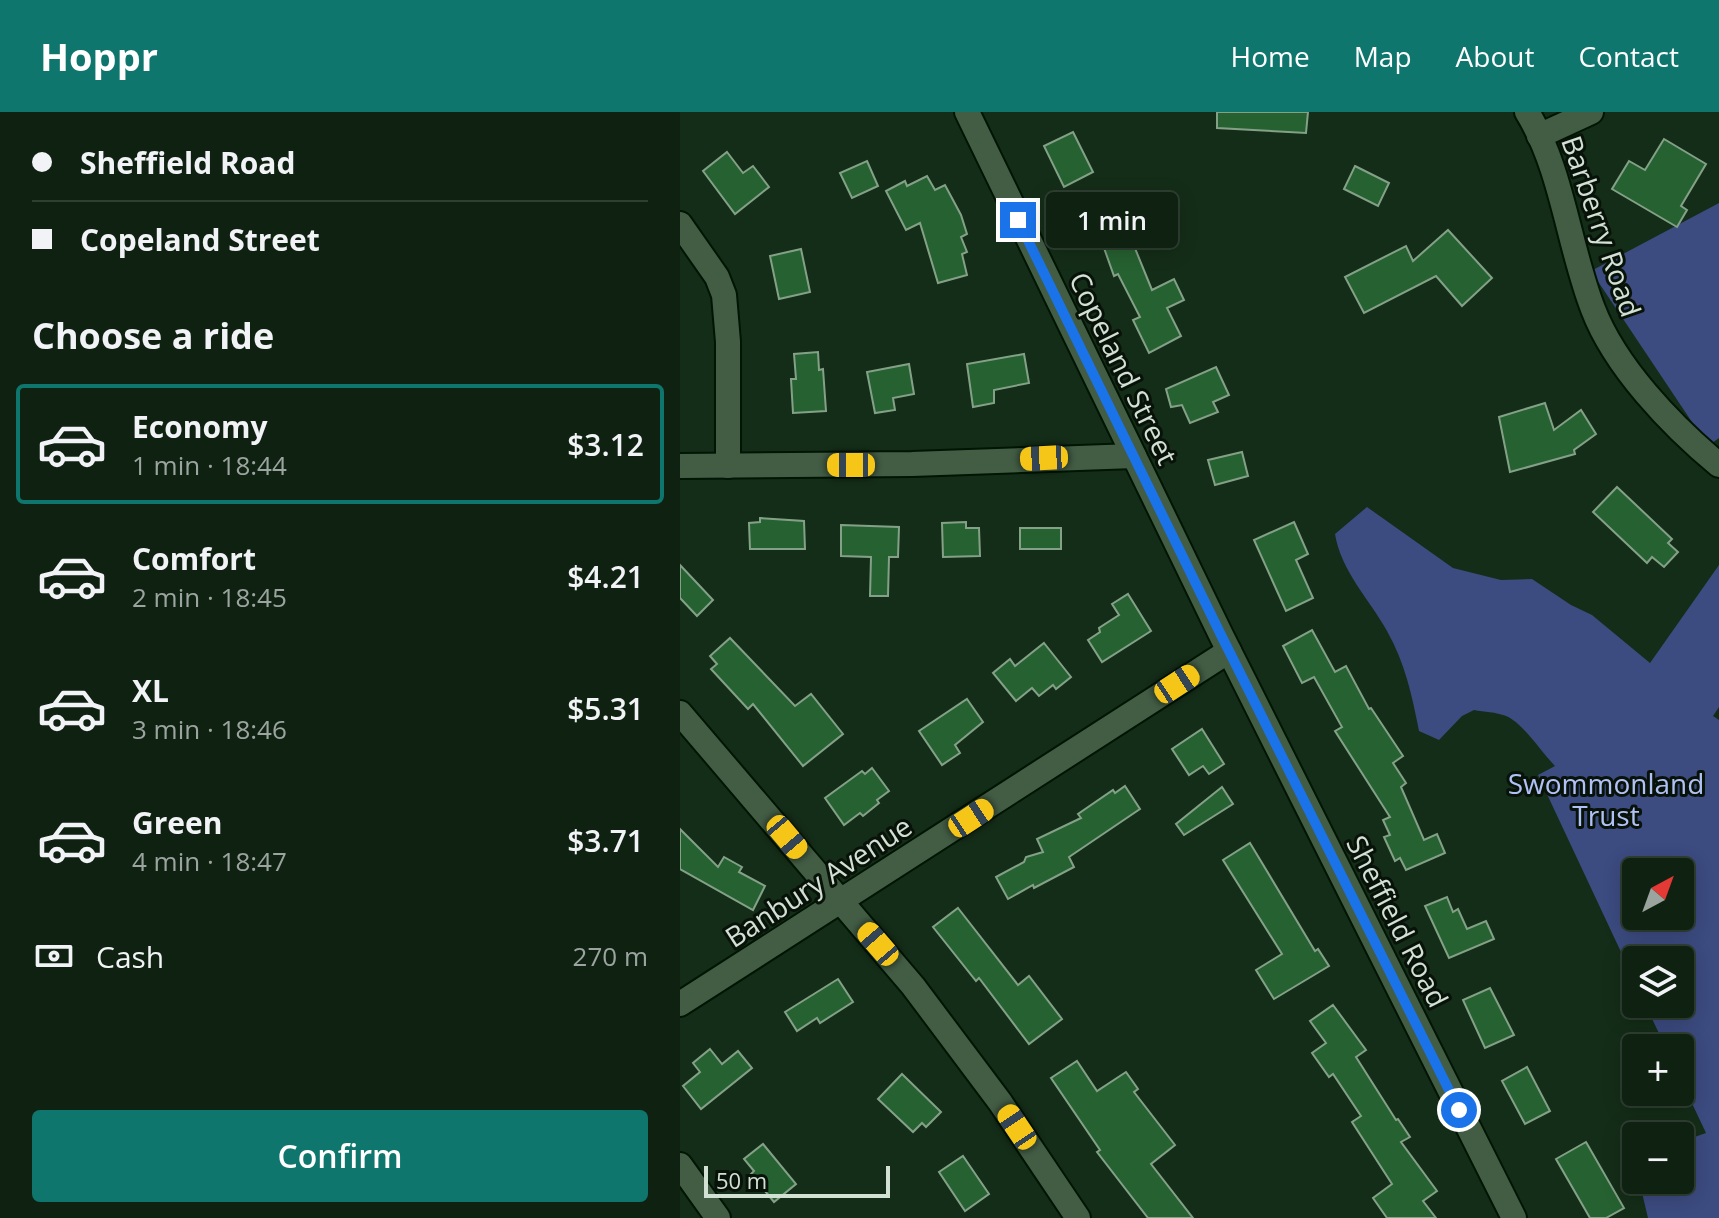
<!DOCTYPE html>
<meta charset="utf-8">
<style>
body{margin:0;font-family:"Open Sans",sans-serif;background:#1d2f20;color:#f1f3f6;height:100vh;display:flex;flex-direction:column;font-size:30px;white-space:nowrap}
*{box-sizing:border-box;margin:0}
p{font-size:26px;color:#9ba49f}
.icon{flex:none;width:44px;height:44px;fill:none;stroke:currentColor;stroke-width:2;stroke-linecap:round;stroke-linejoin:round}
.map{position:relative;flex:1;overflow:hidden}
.side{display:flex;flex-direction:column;background:#0f2212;width:680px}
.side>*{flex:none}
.guide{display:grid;align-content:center;height:176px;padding:0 32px;background:#0f2212}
.needle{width:52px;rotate:41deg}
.tools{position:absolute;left:942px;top:746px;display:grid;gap:16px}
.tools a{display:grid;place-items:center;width:72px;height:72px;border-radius:8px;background:#0f2212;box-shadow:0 4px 20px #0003,0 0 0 2px #2f3f32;font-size:40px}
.scale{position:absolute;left:24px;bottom:20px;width:186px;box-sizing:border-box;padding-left:8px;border:4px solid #d2e1d4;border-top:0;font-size:22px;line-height:28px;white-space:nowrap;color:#d2e1d4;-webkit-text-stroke:6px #081209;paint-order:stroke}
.end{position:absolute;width:36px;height:36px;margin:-18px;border:10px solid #1a73e8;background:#fff;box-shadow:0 0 0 4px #fff}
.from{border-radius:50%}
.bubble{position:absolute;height:56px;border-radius:8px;background:#0f2212;box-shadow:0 4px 20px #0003,0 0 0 2px #2f3f32;font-size:26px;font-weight:600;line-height:56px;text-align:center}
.car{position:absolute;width:24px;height:48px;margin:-24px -12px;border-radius:10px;box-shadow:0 0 6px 2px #0007;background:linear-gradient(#f5c518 24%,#345 0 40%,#f5c518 0 76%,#345 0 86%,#f5c518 0)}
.guide b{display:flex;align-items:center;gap:28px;height:76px;font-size:30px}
.guide b+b{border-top:2px solid #2f3f32}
.guide i{width:20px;height:20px;background:#f1f3f6}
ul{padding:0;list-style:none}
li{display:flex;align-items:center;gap:24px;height:120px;margin:0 16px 12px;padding:0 16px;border:4px solid transparent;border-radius:8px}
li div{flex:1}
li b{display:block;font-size:30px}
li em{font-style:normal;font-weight:600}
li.on{border-color:#0f766e}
li>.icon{width:72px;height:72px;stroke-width:1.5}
h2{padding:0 32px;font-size:36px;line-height:96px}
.pay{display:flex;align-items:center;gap:20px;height:88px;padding:0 32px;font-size:30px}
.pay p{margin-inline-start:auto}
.button{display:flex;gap:16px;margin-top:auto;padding:16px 32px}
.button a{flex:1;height:92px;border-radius:8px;background:#0f766e;color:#fff;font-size:32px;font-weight:600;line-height:92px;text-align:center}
header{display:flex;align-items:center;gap:48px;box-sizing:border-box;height:112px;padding:0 40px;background:#0f766e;color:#fff}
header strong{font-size:38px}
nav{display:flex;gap:44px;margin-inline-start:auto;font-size:28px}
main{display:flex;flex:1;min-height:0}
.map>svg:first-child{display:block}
</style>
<header>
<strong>Hoppr</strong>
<nav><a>Home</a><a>Map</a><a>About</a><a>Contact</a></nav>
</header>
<main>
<section class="side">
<div class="guide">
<b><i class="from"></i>Sheffield Road</b>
<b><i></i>Copeland Street</b>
</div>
<h2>Choose a ride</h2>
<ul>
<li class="on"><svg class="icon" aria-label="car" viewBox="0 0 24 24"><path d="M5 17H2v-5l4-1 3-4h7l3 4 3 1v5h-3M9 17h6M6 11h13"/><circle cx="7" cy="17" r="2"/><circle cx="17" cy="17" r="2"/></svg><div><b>Economy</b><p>1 min · 18:44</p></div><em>$3.12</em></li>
<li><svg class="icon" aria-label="car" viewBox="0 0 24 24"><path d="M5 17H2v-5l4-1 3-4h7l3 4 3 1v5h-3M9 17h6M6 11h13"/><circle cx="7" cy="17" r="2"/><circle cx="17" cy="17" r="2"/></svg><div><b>Comfort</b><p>2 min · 18:45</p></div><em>$4.21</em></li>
<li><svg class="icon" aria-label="car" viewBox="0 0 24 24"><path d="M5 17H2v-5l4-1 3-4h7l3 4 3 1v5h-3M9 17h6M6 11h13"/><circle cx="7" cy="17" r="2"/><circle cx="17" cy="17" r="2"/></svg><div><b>XL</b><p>3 min · 18:46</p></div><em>$5.31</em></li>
<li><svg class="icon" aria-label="car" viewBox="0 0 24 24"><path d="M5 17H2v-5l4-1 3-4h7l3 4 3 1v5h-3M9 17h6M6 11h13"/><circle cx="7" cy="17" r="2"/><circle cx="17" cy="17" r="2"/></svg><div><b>Green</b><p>4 min · 18:47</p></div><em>$3.71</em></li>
</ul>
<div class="pay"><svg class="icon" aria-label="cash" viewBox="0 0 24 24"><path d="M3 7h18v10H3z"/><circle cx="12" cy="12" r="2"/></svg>Cash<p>270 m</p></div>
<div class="button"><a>Confirm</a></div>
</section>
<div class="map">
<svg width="1039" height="1106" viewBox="0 0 1039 1106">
<rect width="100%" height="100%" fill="#142d18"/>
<g fill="#3c4b80" fill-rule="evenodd">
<polygon points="1039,91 1039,326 1028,334 911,159"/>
<path d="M 687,395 L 773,456 L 821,468 L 852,467 L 891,493 L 912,503 L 970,551 L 1039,453 L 1039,595 L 1033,604 L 1039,608 L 1039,1106 L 968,1106 L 963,1085 L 964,1068 L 1000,1068 L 1000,1030 L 1026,1021 L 1000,966 L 1000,936 L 986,936 L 965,892 L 1000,892 L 1000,848 L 956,848 L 956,872 L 858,663 L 875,654 C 862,641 842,610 826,604 C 816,600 804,600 794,598 L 782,604 L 759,628 L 739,619 C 732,583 725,551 707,519 C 689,487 661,459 655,422 ZM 956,760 L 1000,760 L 1000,804 L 956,804 Z"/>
</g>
<g fill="#266131" stroke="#84a187" stroke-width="2">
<polygon points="537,0 628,0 626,21 537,16"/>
<polygon points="393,20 413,60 384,75 364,34"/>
<polygon points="984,27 1026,52 1001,94 1007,98 997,115 932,77 949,49 965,58"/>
<polygon points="47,40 63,61 73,54 89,75 55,102 23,59"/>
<polygon points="187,49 198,74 172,86 160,61"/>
<polygon points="675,54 709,71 698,94 664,77"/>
<polygon points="247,64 255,78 265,73 281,103 287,122 281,125 287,140 282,142 287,163 258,171 240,111 226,118 206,79 225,69 227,74"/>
<polygon points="454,86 466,117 450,124 472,178 494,167 504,188 487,196 501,224 469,241 453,208 460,205 438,162 434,164 419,122 410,125 403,106"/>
<polygon points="768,118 812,166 782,194 756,164 684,201 665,165 726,134 733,149"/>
<polygon points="121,137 130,180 99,187 90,144"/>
<polygon points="138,240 139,258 143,257 146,299 113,301 111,267 116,267 114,242"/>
<polygon points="344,242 349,271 314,278 314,291 293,295 287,252"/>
<polygon points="229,252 234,282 213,286 215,298 195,301 187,260"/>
<polygon points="536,255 549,283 533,290 538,300 510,311 502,293 491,295 486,277"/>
<polygon points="865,291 874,318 901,298 916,322 894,338 895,342 830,360 819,305"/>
<polygon points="562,340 568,364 535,373 528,348"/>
<polygon points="937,375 992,427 988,431 998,440 984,455 972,445 967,451 913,400"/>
<polygon points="80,406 124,409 125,437 70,437 69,411 80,410"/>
<polygon points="286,410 286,416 299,416 300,444 263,445 262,411"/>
<polygon points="614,410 628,442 616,448 633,486 606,499 574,428"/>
<polygon points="161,413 219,415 218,445 209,445 208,484 190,484 191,445 161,444"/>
<rect x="340" y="416" width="41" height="21"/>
<polygon points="0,453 33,488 17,504 0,486"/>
<polygon points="448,482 471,519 422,550 408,528 420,520 419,516 439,503 432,492"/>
<polygon points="632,518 655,560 666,554 689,597 691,596 723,644 713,651 726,671 721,675 744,728 757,722 765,741 726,758 720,746 715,749 704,725 710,723 703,708 710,705 655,619 662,615 634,565 622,571 603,534"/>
<polygon points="50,526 115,594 131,582 163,622 123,654 73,592 68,597 31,557 37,552 30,544"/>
<polygon points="364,531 391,565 376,577 373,573 359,584 352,576 336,589 313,561 330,547 335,554"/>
<polygon points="287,587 303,610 275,633 280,641 262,653 239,619"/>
<polygon points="522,617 544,652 529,662 523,654 509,663 492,637"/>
<polygon points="192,656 209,679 197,688 199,691 183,704 180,701 164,713 145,686 182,659 185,662"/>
<polygon points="445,674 460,697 389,745 394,755 354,776 353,773 328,787 316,765 344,750 346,745 363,740 357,727 401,706 398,702 433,678 435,681"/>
<polygon points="542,675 553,692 504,723 496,712"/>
<polygon points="0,717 38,755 44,745 62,755 59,760 85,774 73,798 0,757"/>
<polygon points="570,731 635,839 638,837 649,854 594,887 576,858 602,842 543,748"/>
<polygon points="767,785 773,800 778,797 787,817 806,809 814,827 769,846 745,794"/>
<polygon points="278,796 338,873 349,864 382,907 349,932 299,866 296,869 253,815"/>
<polygon points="158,867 173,890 140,911 137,906 117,919 105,900"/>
<polygon points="810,876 834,923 805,936 783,888"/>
<polygon points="653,893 686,938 676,945 716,1008 718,1007 730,1025 721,1030 757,1079 743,1089 756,1106 707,1106 693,1086 712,1072 672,1010 681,1004 653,962 649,965 632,941 646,931 630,909"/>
<polygon points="30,937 42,952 58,939 72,956 21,997 3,974 20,960 13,951"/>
<polygon points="397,949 417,979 446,960 458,977 454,980 495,1033 471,1052 513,1106 468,1106 417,1040 420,1038 371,966"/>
<polygon points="847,955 870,999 845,1012 822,969"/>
<polygon points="222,962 261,1000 246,1015 242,1011 233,1020 198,987"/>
<polygon points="906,1030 944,1096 926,1106 910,1106 876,1047"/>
<polygon points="83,1032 116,1072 94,1090 71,1062 74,1059 64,1047"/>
<polygon points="283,1044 309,1082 285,1099 259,1060"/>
</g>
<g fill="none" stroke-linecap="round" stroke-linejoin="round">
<defs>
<g id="minor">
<polyline points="287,0 541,523 834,1106"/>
<path d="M 847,0 C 882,56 889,136 913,197 C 935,255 992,314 1039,353"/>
<polyline points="859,24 911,0"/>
<polyline points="0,112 37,165 44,183 48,230 48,354"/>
<polyline points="0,354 232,352 454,344"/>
<polyline points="0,601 233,874 320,990 398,1106"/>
<polyline points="0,892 549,539"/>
<polyline points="0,1053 38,1106"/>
</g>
</defs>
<use href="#minor" stroke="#001503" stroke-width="28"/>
<use href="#minor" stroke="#435d45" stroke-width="24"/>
</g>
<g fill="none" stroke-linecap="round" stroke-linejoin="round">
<polyline stroke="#1a73e8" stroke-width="10" points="338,108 541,523 779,998"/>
</g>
<g text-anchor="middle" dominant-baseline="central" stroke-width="6" stroke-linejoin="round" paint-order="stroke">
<g font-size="28" fill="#d2e1d4" stroke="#081209">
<text transform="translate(922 114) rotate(71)">Barberry Road</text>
<text transform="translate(444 256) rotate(64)">Copeland Street</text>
<text transform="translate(138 769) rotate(-33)">Banbury Avenue</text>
<text transform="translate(718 809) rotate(63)">Sheffield Road</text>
</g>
<g font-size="28" fill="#b0c1f6" stroke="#081209">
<text x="926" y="671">Swommonland<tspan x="926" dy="32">Trust</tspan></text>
</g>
</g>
</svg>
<div class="tools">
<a><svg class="needle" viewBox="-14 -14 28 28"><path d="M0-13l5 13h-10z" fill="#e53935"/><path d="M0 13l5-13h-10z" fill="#9ba49f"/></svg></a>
<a><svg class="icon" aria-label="layers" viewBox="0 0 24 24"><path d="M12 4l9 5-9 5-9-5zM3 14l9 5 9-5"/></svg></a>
<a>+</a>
<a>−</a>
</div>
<div class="scale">50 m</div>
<i class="end from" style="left:779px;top:998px"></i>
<i class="end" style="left:338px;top:108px"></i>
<div class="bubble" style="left:366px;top:80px;width:132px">1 min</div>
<i class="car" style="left:364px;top:346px;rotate:267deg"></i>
<i class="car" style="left:171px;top:353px;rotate:270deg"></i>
<i class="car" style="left:497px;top:572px;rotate:57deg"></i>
<i class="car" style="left:291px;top:706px;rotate:57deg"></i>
<i class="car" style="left:107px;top:725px;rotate:140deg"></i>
<i class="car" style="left:198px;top:832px;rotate:319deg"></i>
<i class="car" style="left:337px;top:1015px;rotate:326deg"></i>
</div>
</main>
